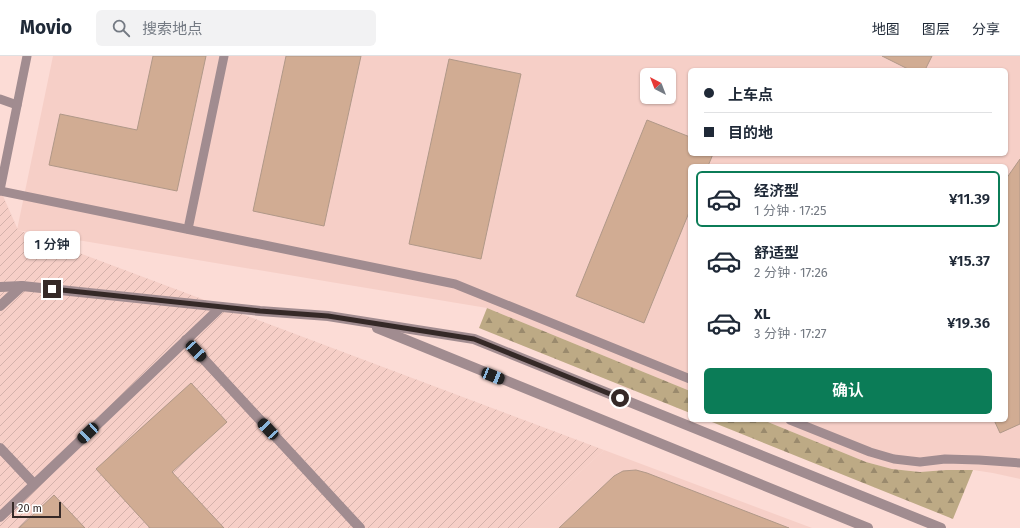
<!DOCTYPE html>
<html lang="zh">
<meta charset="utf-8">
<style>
body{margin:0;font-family:"Fira Sans","Noto Sans SC",sans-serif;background:#f2f2f3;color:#1f2937;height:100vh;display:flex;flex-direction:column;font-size:15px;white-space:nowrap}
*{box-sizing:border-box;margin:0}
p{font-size:13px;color:#747a83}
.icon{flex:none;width:22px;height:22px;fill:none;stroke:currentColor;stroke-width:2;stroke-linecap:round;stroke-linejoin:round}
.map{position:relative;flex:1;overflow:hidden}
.side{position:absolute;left:688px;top:108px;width:320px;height:258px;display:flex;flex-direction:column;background:#fff;border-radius:6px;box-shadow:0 1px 3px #0004}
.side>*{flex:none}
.hud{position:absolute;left:688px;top:12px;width:320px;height:88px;border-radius:6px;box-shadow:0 1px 3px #0004;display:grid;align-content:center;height:88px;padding:0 16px;background:#fff}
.needle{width:26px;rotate:318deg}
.buttons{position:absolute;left:640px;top:12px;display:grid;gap:8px}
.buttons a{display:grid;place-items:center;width:36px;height:36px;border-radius:6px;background:#fff;box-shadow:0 1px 3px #0004;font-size:20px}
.scale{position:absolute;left:12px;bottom:10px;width:49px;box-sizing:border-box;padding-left:4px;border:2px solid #352927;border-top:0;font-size:11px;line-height:14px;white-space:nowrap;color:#352927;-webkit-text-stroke:3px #fff;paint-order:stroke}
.end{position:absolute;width:18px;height:18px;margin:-9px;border:5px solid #352927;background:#fff;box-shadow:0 0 0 2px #fff}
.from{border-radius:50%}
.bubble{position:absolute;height:28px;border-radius:6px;background:#fff;box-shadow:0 1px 3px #0004;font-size:13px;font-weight:600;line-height:28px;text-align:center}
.car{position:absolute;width:12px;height:24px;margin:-12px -6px;border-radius:5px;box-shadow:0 0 3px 1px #0007;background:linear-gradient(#222 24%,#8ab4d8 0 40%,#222 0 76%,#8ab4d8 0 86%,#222 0)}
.hud b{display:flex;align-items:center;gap:14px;height:38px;font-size:15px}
.hud b+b{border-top:1px solid #e0e1e3}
.hud i{width:10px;height:10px;background:#1f2937}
ul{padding:7px 0 0;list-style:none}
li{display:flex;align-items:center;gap:12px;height:56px;margin:0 8px 6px;padding:0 8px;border:2px solid transparent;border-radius:6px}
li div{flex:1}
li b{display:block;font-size:15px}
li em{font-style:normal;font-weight:600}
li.on{border-color:#0b7c57}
li>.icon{width:36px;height:36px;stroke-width:1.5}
.button{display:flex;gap:8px;margin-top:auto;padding:8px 16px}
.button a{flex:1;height:46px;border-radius:6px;background:#0b7c57;color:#fff;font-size:16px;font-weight:600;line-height:46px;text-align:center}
header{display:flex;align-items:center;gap:24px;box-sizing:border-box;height:56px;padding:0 20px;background:#fff;border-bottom:1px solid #e0e1e3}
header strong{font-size:19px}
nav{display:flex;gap:22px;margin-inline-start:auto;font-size:14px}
.search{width:280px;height:36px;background:#f2f2f3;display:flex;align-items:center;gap:10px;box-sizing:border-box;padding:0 14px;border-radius:6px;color:#747a83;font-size:15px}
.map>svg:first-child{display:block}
</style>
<header>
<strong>Movio</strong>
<div class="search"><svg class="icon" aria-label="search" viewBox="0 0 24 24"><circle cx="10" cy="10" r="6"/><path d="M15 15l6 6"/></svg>搜索地点</div>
<nav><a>地图</a><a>图层</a><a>分享</a></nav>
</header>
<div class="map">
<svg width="1020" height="472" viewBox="0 0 1020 472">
<defs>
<pattern id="industrial-furrows" width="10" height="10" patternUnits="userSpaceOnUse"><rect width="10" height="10" fill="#f6cfc7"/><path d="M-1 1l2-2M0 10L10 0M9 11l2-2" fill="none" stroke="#d4b2ab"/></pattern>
<pattern id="forest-firs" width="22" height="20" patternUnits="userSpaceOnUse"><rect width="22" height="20" fill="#bdaa85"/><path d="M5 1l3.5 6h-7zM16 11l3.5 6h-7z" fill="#9a8a6d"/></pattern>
</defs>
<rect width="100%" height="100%" fill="#fcdcd6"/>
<g fill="#f6cfc7" fill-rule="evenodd">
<path d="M 53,0 L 1020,0 L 1020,423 L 993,417 L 973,414 L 946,414 L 920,416 L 892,413 L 866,406 L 763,364 L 1006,364 L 1006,110 L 690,110 L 690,335 L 487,252 L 17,174 ZM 690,14 L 1006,14 L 1006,98 L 690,98 ZM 647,19 L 669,19 L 669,41 L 647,41 Z"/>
<polygon points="604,394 812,472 519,472"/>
</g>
<polygon fill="url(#industrial-furrows)" points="0,133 18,174 604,394 519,472 0,472"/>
<g fill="url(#forest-firs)">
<polygon points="487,252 690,335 690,357 479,272"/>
<polygon points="707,364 763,364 866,406 892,413 920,416 946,414 973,414 953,463"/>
</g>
<g fill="#d1ac93" stroke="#b09888">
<polygon points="153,0 206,0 177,135 49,109 60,58 137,74"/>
<polygon points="286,0 361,0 324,170 253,155"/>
<polygon points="882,0 932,0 925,14 910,14"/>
<polygon points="449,3 521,18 481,203 409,188"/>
<polygon points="647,64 690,81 690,98 713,98 708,110 690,110 690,154 644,267 576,240"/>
<polygon points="1020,103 1020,368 1000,377 994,364 1006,364 1006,123"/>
<polygon points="191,327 227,366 172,416 224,472 150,472 96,413"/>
<polygon points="636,414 647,417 789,472 559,472 614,420 623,415"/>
<polygon points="54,439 85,472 19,472"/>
</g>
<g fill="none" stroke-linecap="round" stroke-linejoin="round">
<g stroke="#a18c90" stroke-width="9">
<polyline points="0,43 17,49"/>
<polyline points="0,134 27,0"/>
<polyline points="0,135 455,228 690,323"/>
<polyline points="188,173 224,0"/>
<polyline points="790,364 870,396 894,403 920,406 945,403 979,404 1020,407"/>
</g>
<g stroke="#a18c90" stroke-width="10">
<polyline points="0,231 22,230 260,255 328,260 474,283 941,472"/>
<polyline points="0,250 22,230"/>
<polyline points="377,272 868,472"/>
<polyline points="186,284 360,472"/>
<polyline points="0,392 34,428"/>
<polyline points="0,461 221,251"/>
</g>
</g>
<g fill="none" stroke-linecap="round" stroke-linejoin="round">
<polyline stroke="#352927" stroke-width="5" points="52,233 260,255 328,260 474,283 620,342"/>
</g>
</svg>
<div class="buttons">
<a><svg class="needle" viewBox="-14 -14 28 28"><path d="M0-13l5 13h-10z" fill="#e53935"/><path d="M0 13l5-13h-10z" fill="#747a83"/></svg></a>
</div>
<div class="scale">20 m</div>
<i class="end from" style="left:620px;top:342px"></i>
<i class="end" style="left:52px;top:233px"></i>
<div class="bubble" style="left:24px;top:175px;width:56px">1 分钟</div>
<i class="car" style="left:196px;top:295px;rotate:137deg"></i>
<i class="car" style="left:493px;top:320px;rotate:112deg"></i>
<i class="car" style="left:268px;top:373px;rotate:317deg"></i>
<i class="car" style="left:88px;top:377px;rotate:227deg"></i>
<div class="hud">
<b><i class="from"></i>上车点</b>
<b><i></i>目的地</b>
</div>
<section class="side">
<ul>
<li class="on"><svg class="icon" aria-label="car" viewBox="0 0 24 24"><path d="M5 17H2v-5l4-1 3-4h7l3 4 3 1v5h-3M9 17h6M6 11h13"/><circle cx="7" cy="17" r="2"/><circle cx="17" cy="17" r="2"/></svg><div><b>经济型</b><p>1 分钟 · 17:25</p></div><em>¥11.39</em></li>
<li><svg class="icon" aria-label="car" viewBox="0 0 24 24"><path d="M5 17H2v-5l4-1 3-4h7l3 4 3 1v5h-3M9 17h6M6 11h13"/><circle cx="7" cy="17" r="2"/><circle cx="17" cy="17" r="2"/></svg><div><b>舒适型</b><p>2 分钟 · 17:26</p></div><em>¥15.37</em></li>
<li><svg class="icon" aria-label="car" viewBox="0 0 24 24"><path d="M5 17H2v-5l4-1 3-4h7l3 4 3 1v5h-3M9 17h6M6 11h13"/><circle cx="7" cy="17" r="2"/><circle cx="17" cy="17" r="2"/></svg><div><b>XL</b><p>3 分钟 · 17:27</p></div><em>¥19.36</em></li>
</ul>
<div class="button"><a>确认</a></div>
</section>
</div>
